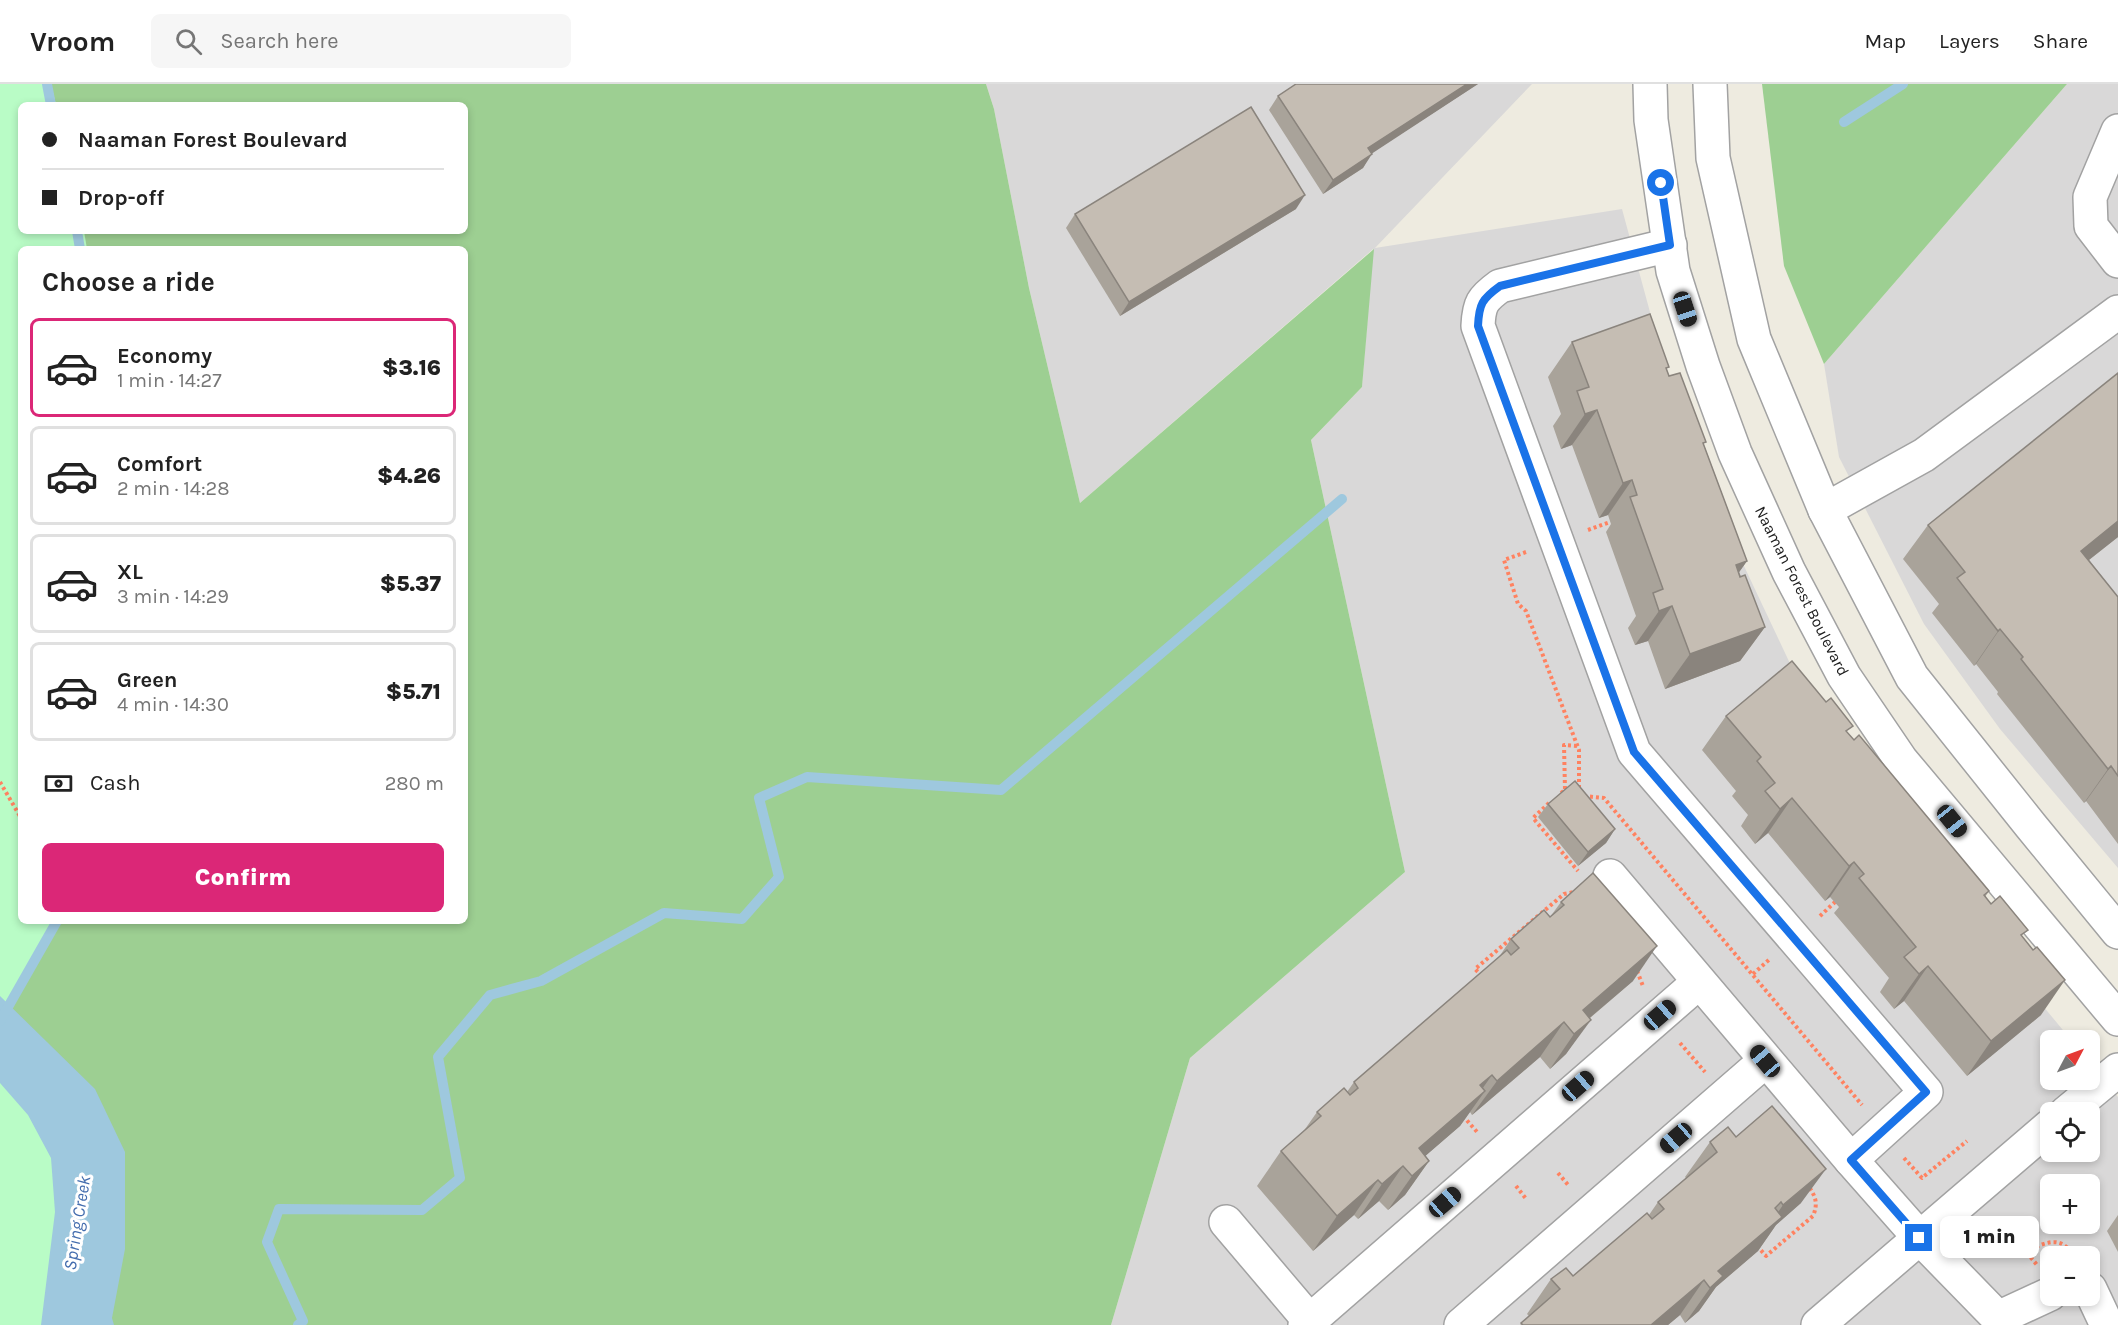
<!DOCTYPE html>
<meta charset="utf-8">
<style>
body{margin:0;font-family:Karla,sans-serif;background:#f6f6f6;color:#222;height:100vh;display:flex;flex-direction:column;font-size:22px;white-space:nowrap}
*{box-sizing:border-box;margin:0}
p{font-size:20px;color:#767676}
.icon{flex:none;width:33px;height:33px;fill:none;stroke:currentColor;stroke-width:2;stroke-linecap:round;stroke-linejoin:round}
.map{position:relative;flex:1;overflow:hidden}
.details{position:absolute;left:18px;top:162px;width:450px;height:678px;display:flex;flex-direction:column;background:#fff;border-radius:9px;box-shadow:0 3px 9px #0003}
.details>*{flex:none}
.guide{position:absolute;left:18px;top:18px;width:450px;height:132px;border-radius:9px;box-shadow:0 3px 9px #0003;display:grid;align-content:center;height:132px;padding:0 24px;background:#fff}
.needle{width:39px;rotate:49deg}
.buttons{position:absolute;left:2040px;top:946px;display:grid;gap:12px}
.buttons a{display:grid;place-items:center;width:60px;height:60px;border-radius:9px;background:#fff;box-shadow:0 3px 9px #0003;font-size:30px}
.end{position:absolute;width:27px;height:27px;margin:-14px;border:8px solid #1a73e8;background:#fff;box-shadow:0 0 0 3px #fff}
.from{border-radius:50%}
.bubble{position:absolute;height:42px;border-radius:9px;background:#fff;box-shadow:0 3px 9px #0003;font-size:20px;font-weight:800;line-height:42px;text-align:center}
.car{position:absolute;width:18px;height:36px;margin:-18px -9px;border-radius:8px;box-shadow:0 0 4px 2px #0007;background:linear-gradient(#222 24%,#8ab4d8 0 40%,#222 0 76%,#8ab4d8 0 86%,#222 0)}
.guide b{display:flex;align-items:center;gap:21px;height:57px;font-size:22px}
.guide b+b{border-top:2px solid #e0e0e0}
.guide i{width:15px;height:15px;background:#222}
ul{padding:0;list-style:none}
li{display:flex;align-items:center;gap:18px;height:99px;margin:0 12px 9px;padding:0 12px;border:3px solid #e0e0e0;border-radius:9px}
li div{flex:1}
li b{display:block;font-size:22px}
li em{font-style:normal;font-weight:800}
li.on{border-color:#db2777}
li>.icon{width:54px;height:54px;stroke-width:1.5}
h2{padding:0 24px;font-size:27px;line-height:72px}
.pay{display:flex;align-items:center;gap:15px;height:66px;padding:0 24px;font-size:22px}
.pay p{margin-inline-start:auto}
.cta{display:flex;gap:12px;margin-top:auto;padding:12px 24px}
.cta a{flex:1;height:69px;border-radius:9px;background:#db2777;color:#fff;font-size:24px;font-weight:800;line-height:69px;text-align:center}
header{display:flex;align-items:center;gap:36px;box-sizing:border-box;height:84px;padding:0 30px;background:#fff;border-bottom:2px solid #e0e0e0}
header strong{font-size:28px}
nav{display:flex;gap:33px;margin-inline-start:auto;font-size:21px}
.search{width:420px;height:54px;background:#f6f6f6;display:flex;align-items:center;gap:15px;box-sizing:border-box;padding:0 21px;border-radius:9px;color:#767676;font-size:22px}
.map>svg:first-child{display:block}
</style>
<header>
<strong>Vroom</strong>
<div class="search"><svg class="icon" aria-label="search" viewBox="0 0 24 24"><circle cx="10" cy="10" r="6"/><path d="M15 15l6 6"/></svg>Search here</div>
<nav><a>Map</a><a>Layers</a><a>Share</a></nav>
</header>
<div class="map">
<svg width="2118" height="1241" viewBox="0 0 2118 1241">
<rect width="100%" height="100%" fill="#eeebe0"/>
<g fill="#d9d8d8" fill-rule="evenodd">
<path d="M 986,0 L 1532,0 L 1375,164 L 1622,125 L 1685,357 L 1794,588 L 1878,723 L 2072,957 L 2050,957 L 2050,996 L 2090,996 L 2090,979 L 2118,1013 L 2118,1241 L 1111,1241 L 1190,974 L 1405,788 L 1311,356 L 1362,303 L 1373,165 L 1080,419 L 1029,204 L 994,25 ZM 2050,1029 L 2090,1029 L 2090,1068 L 2050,1068 ZM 2050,1101 L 2090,1101 L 2090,1140 L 2050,1140 ZM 2050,1173 L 2090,1173 L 2090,1212 L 2050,1212 Z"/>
<polygon points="2067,0 2118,0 2118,784 2000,645 1924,540 1839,373 1824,280"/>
</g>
<g fill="#9dcf92" fill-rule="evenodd">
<path d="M 0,0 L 986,0 L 994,25 L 1029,204 L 1080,419 L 1374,165 L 1362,303 L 1311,356 L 1405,788 L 1190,974 L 1111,1241 L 0,1241 ZM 21,21 L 465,21 L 465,147 L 21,147 ZM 21,165 L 465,165 L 465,837 L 21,837 Z"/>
<polygon points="1762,0 2067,0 1824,280 1784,182"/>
</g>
<g fill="#b9fcc6">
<polygon points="0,0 51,0 56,21 21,21 21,147 84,147 87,165 21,165 21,837 57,837 0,937"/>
<polygon points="0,956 87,1080 61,1241 0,1241"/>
</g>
<polygon fill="#9ec8de" points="0,912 95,1005 125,1068 125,1165 112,1234 114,1241 41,1241 55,1128 51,1074 28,1031 0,999"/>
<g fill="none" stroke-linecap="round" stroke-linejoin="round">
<g stroke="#9ec8de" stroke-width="10">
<polyline points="47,0 51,21"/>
<polyline points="1844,38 1903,0"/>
<polyline points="77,147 80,165"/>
<polyline points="0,937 57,837"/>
<polyline points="298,1241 303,1237 267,1158 279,1125 422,1126 460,1094 438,973 490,911 541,897 664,829 742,835 779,793 759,714 807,693 1001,706 1342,415"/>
</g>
<defs>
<g id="minor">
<polyline points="1650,0 1651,36 1673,187 1703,282 1735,369 1789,488 1844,592 1901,676 2118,935"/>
<polyline points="1710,0 1713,74 1754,255 1825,426 1912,593 2031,742 2118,848"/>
<polyline points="2118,47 2090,113 2091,142 2118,177"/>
<path d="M 1670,161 L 1500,202 C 1482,215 1479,220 1478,242 L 1634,668 L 1926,1008 L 1851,1076 L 1919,1153 L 1998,1234 L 2001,1241"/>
<polyline points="1825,426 1924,371 2118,228"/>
<polyline points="1610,792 1851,1076"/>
<polyline points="2066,1029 2118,986"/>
<polyline points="1226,1138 1309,1236"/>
<polyline points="2090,1205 2107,1241"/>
<polyline points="1998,1234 2050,1210"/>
<polyline points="1305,1241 1699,898"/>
<polyline points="1461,1241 1765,977"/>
<polyline points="1818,1241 2050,1042"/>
</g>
</defs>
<use href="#minor" stroke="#a2a2a2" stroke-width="36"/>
<g stroke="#ff8260" stroke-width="4" stroke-dasharray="3 3" stroke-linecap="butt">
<polyline points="1588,446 1610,438"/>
<polyline points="1526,468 1504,476 1518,520 1526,527 1579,666 1579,703"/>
<polyline points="0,698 21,734"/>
<polyline points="1561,709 1565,706 1564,661 1577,662"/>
<polyline points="1584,712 1604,714 1862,1021"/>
<polyline points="1549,719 1533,734 1578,787"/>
<polyline points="1820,832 1835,818"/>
<polyline points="1637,887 1643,902"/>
<polyline points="1753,890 1770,875"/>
<polyline points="1482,892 1475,885 1564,810 1574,808"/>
<polyline points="1680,959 1705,988"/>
<polyline points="1463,1032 1478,1049"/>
<polyline points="1904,1074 1922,1094 1967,1057"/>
<polyline points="1558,1089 1569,1102"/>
<polyline points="1516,1102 1527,1116"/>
<path d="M 1998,1147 C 2012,1161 2025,1165 2037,1181"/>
<path d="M 1757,1162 L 1766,1172 L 1813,1132 C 1818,1120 1816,1113 1809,1103"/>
<path d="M 2025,1167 C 2042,1161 2058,1150 2071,1168"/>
</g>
<use href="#minor" stroke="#fff" stroke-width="33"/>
</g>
<g fill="#a9a39a">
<polygon points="1296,0 1478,0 1371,69 1363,84 1323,110 1269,26 1278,12"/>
<polygon points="1296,125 1120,232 1066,144 1075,130"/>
<polygon points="1572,258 1667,286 1669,292 1704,361 1747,477 1739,488 1765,543 1740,577 1665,605 1648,557 1635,561 1628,544 1636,532 1606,448 1611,440 1608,431 1599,434 1572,361 1561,365 1553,342 1561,330 1548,293"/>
<polygon points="1928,441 2118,453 2089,476 2118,513 2118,760 2086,717 2084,719 1997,610 1998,608 1976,580 1974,582 1932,529 1939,520 1903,475"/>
<polygon points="1726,632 1848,649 1989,807 1985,813 2023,853 2041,931 1967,992 1904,917 1894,925 1880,908 1889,894 1834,829 1839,823 1830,813 1825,817 1768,749 1755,760 1741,742 1748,731 1732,712 1736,707 1702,666"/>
<polygon points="1548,720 1615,745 1606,759 1578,782 1538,733"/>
<polygon points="1561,818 1633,897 1590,934 1566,970 1550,985 1540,973 1472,1031 1470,1028 1460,1042 1425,1072 1429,1077 1405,1111 1388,1126 1379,1117 1358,1135 1354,1131 1313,1167 1257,1102 1281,1067 1303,1048 1317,1028 1347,1008 1354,998 1499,873 1511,855 1550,833"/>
<polygon points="1736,1053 1801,1119 1776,1141 1758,1167 1716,1203 1699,1227 1685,1239 1680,1231 1668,1241 1520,1241 1529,1232 1527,1230 1551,1195 1573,1192 1649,1131 1658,1118 1686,1094 1685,1093 1710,1058"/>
<polygon points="2118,1131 2118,1168 2107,1147"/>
</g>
<g fill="#8a847d">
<polygon points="1467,0 1478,0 1359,78 1368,64"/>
<polygon points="1372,70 1363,84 1323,110 1333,96"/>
<polygon points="1305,111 1296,125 1120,232 1129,218"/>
<polygon points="1597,326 1572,361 1561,365 1585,330"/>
<polygon points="1632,396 1608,431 1599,434 1623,399"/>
<polygon points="2118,437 2118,453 2057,501 2081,467"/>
<polygon points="1747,477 1723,511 1736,481"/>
<polygon points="1672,522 1648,557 1635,561 1659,527"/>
<polygon points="1765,543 1740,577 1665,605 1690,570"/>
<polygon points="2000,545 1976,580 1974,582 1998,547"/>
<polygon points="2111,682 2086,717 2084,719 2108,685"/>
<polygon points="1792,714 1768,749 1755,760 1780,725"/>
<polygon points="1615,745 1606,759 1578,782 1588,768"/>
<polygon points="1854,778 1830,813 1825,817 1849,782"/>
<polygon points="1657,862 1633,897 1573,948 1583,926"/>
<polygon points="1928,882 1904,917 1894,925 1919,890"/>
<polygon points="2065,896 2041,931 1967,992 1991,957"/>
<polygon points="1591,936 1566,970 1550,985 1574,950"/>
<polygon points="1564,938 1540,973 1472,1031 1497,997"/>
<polygon points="1492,991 1475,1015 1485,1007 1460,1042 1408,1087 1419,1064 1480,1001"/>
<polygon points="1429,1077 1405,1111 1388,1126 1412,1092"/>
<polygon points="1403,1082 1379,1117 1358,1135 1382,1100"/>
<polygon points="1826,1085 1801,1119 1776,1141 1758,1167 1716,1203 1699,1227 1685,1239 1710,1204 1718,1187 1765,1147 1783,1121"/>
<polygon points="1378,1096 1354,1131 1313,1167 1337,1132"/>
<polygon points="1704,1196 1680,1231 1668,1241 1651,1241"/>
</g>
<g fill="#c5bdb3" stroke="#8a847d" stroke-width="1.5">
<polygon points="1296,0 1467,0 1368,64 1372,70 1333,96 1278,12"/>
<polygon points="1251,23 1305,111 1129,218 1075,130"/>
<polygon points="1650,230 1669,283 1666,284 1669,292 1680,289 1706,358 1703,359 1747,477 1736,481 1740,493 1745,491 1765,543 1690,570 1672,522 1659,527 1653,509 1663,505 1630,413 1637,411 1632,396 1623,399 1597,326 1585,330 1577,307 1589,303 1572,258"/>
<polygon points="2118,289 2118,437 2081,467 2118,513 2118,692 2111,682 2108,685 2021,575 2023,573 2000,545 1998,547 1957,494 1965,488 1928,441"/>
<polygon points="1792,577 1826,618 1831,614 1853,642 1846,647 1854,656 1859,651 1989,807 1984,811 1991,820 2000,812 2028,846 2021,851 2033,866 2037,863 2065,896 1991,957 1928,882 1919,890 1904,873 1916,863 1859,794 1864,790 1854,778 1849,782 1792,714 1780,725 1765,707 1775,699 1757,677 1761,673 1726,632"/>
<polygon points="1575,697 1615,745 1588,768 1548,720"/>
<polygon points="1593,789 1657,862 1583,926 1591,936 1574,950 1564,938 1497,997 1492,991 1480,1001 1485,1007 1419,1064 1429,1077 1412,1092 1403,1082 1382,1100 1378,1096 1337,1132 1281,1067 1321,1032 1317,1028 1344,1004 1350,1011 1358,1004 1354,998 1507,866 1511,871 1519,864 1511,855 1544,826 1550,833 1564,821 1561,818"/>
<polygon points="1772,1022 1826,1085 1783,1121 1781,1118 1775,1124 1782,1133 1718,1187 1723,1192 1710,1204 1704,1196 1651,1241 1523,1241 1521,1239 1560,1205 1551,1195 1566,1184 1573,1192 1647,1129 1652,1135 1664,1125 1658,1118 1717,1068 1710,1058 1728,1043 1736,1053"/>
</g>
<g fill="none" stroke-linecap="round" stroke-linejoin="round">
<path stroke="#1a73e8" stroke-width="8" d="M 1661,99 L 1670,161 L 1500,202 C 1482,215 1479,220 1478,242 L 1634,668 L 1926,1008 L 1851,1076 L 1919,1154"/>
</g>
<g text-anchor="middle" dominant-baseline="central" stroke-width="6" stroke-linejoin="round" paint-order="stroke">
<g font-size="16" fill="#1b1b1b" stroke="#fff">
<text transform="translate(1802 507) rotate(63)">Naaman Forest Boulevard</text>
</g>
<g font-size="18" font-style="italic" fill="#446dae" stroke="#fff">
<text transform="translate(77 1139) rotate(-81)">Spring Creek</text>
</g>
</g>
</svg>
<div class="buttons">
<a><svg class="needle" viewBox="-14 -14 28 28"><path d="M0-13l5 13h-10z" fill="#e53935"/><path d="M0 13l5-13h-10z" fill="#767676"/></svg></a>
<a><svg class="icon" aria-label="locate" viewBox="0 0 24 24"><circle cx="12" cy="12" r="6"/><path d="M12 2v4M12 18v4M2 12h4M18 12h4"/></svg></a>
<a>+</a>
<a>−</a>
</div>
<i class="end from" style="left:1661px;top:99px"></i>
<i class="end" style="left:1919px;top:1154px"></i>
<div class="bubble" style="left:1940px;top:1132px;width:99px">1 min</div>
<i class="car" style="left:1685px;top:225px;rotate:162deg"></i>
<i class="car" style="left:1952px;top:737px;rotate:141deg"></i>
<i class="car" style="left:1660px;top:931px;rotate:49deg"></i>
<i class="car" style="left:1765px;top:977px;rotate:320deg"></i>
<i class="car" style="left:1578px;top:1002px;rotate:49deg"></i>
<i class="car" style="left:1676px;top:1054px;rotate:229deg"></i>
<i class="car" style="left:1445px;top:1118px;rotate:49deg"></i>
<div class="guide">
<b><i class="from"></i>Naaman Forest Boulevard</b>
<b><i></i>Drop-off</b>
</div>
<section class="details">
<h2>Choose a ride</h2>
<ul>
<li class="on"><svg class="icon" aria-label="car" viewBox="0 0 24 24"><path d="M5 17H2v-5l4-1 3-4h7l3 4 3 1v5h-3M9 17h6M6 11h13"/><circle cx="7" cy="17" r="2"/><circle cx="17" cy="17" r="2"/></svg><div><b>Economy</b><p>1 min · 14:27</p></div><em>$3.16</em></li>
<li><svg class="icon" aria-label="car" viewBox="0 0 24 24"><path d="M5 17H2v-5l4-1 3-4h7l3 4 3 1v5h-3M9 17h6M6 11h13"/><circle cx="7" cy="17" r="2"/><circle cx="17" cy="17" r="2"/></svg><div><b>Comfort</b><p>2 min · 14:28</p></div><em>$4.26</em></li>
<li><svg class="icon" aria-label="car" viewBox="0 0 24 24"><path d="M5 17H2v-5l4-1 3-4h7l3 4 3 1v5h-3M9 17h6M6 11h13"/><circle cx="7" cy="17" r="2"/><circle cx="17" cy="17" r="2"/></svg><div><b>XL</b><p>3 min · 14:29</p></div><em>$5.37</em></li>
<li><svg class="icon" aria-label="car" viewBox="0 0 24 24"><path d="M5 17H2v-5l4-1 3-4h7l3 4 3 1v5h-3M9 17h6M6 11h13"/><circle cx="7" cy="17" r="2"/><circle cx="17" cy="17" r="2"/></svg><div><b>Green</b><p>4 min · 14:30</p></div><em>$5.71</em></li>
</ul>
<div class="pay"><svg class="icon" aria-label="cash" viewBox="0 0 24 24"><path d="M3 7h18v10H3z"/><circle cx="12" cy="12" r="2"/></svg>Cash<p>280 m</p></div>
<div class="cta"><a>Confirm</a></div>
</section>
</div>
